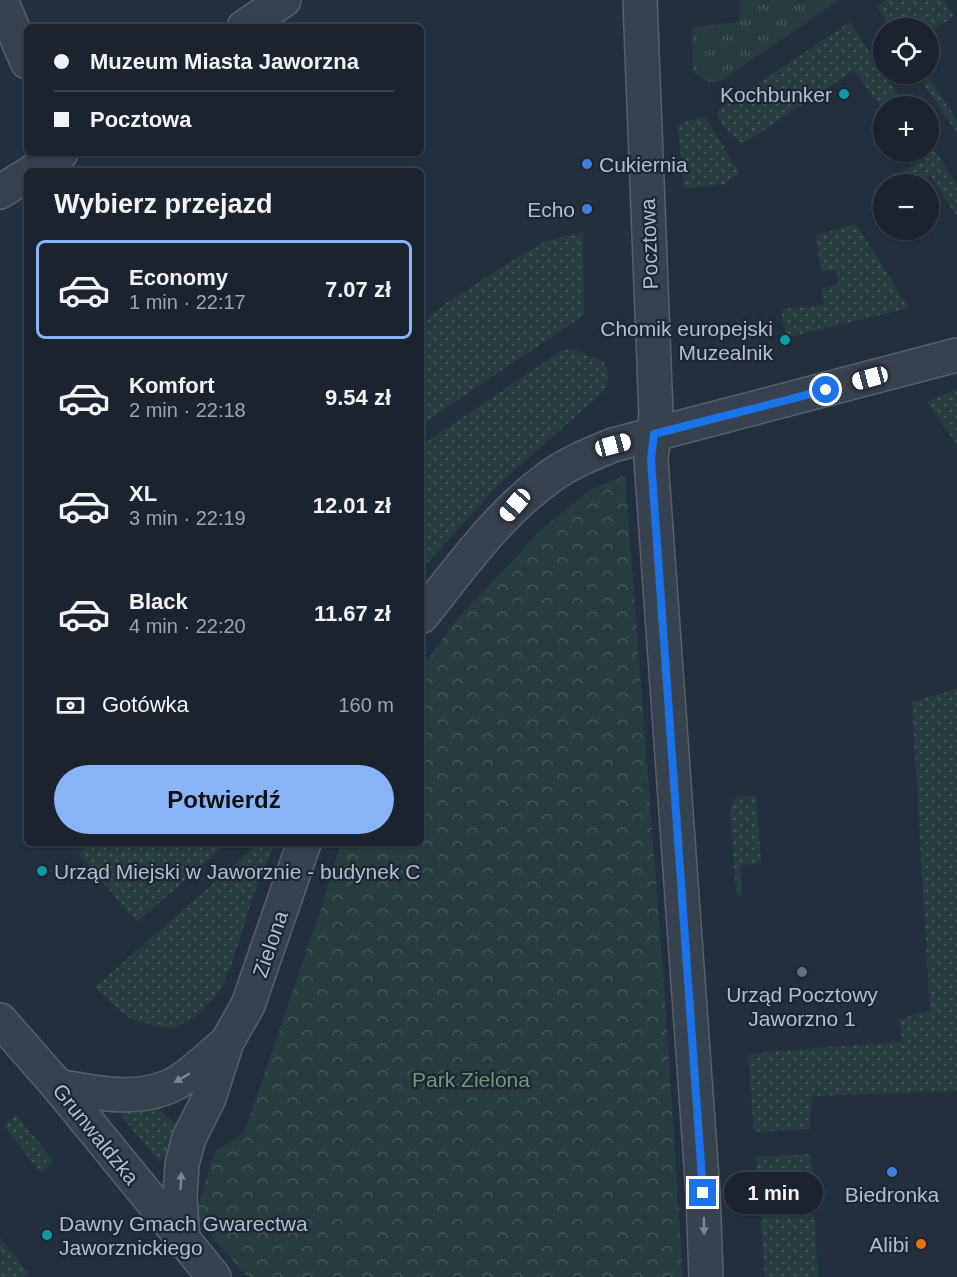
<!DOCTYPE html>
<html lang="pl">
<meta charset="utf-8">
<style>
body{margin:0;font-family:Arial,sans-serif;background:#282f3a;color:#f1f3f6;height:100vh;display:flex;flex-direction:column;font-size:22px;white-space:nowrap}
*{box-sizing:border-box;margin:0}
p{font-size:20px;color:#a0a4aa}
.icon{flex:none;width:33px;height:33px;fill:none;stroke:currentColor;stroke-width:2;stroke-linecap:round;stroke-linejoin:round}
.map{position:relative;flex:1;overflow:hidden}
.details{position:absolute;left:24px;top:168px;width:400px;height:678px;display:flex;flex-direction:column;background:#1b232e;border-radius:9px;box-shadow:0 2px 4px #0004,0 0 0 2px #39404a}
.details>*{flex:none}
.banner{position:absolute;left:24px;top:24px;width:400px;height:132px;border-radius:9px;box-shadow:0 2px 4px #0004,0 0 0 2px #39404a;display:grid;align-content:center;height:132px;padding:0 30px;background:#1b232e}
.buttons{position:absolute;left:873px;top:18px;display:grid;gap:12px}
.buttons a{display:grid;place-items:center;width:66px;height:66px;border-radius:50%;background:#1b232e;box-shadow:0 2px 4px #0004,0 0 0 2px #39404a;font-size:30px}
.end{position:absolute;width:27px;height:27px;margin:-14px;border:8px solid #1a73e8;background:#fff;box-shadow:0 0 0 3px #fff}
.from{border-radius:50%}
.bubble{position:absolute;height:42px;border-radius:21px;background:#1b232e;box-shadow:0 2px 4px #0004,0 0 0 2px #39404a;font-size:20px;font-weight:800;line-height:42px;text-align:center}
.car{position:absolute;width:18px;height:36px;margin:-18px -9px;border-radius:8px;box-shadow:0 0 4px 2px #0007;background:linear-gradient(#fff 24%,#345 0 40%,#fff 0 76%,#345 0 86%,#fff 0)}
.banner b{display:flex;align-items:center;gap:21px;height:57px;font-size:22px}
.banner b+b{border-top:2px solid #39404a}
.banner i{width:15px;height:15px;background:#f1f3f6}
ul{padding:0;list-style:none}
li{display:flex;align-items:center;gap:18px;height:99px;margin:0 12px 9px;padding:0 18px;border:3px solid transparent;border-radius:9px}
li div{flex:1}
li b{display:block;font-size:22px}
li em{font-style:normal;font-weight:800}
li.current{border-color:#8ab4f8}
li>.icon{width:54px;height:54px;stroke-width:1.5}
h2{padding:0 30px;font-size:27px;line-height:72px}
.pay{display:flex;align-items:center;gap:15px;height:66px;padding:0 30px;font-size:22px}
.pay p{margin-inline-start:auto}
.action{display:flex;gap:12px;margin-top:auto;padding:12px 30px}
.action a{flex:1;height:69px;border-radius:36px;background:#8ab4f8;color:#111;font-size:24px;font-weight:800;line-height:69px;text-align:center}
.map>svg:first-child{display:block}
</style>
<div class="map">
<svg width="957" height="1277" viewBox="0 0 957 1277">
<defs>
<pattern id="grass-dots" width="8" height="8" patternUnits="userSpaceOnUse" patternTransform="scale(1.5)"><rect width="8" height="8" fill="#263c3f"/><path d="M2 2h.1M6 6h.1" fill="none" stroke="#435659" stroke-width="1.8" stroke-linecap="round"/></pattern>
<pattern id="forest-crowns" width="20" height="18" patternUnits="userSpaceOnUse" patternTransform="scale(1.5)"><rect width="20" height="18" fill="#263c3f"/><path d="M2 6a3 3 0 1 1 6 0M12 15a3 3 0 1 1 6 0" fill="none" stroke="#435659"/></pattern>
<pattern id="park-tufts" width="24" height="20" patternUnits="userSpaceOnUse" patternTransform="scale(1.5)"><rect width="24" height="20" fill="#263c3f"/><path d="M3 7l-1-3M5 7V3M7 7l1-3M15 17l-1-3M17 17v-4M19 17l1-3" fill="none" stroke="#435659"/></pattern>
</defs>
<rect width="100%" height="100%" fill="#242f3e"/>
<g fill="url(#grass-dots)">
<polygon points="887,0 944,0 954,16 929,32 928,28 890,28 877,6"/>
<polygon points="850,22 905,106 884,106 883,110 854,70 743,144 725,128 717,115 720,109"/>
<polygon points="917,74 927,74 957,120 957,133"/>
<polygon points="700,117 707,119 739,173 725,184 691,188 684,187 678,125"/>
<polygon points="929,142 957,185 957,217 930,175 916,184 903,184 898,176 919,161 913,152 928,152"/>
<polygon points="856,224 909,308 788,337 782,320 782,309 824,305 822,288 838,285 837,270 821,271 816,235"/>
<polygon points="583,232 584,315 422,424 422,325 446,303 525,253 544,242"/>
<path d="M 571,349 L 603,361 C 610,373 610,382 602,393 L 502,481 L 422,569 L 422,445 L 561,351 Z"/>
<polygon points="957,389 957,445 927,402"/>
<polygon points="957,689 957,1091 812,1096 810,1129 754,1132 748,1055 776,1051 902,1042 899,1019 930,1011 912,702"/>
<polygon points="756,795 761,863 740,865 742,896 739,896 736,892 730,811 733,800 737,797"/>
<polygon points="90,843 227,843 137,922 79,854"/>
<polygon points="259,843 275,843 253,896 231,966 221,989 200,1014 172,1029 133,1020 120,1011 95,987"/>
<polygon points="157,1106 167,1117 176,1124 165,1157 160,1162 122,1117 124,1112 141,1111"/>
<polygon points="16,1115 52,1159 53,1163 41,1173 3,1125"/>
<polygon points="811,1154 818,1277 765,1277 756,1157"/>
<polygon points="0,1238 28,1273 24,1277 0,1277"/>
</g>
<polygon fill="url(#forest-crowns)" points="625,476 665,999 683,1277 247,1277 200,1222 198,1207 215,1151 244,1133 319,915 341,843 422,843 422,668 456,620 543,528 591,489"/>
<path fill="url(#park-tufts)" d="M 740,0 L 839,0 L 724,79 C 710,85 704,81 693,71 L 692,27 L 740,22 Z"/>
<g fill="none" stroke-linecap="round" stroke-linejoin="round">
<defs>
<g id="minor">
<polyline points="1,0 27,62"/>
<polyline points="640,0 656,415 651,459 703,1193 706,1277"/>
<polyline points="244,27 284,0"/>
<polyline points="33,171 61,153"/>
<polyline points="0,192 27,175"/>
<path d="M 422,616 C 461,567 499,513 551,476 C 569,463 591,454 613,445 L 957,355"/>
<polyline points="0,1020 58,1086 214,1277"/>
<path d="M 58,1086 C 98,1094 148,1104 184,1078 C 199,1067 213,1054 227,1042"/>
<polyline points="183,1240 180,1198 182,1164 189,1138 209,1098 227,1042 248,1005 304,843"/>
</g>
</defs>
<use href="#minor" stroke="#565f6c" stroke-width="36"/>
<use href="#minor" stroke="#38414e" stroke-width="33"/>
</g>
<defs><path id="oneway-solid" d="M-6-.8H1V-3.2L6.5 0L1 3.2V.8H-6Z" transform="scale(1.5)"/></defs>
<g fill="#7c8592">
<use href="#oneway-solid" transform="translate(182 1078) rotate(149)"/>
<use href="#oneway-solid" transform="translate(181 1181) rotate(-87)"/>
<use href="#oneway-solid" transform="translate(704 1226) rotate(89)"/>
</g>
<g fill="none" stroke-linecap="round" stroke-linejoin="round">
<polyline stroke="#1a73e8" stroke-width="8" points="703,1193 651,459 654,434 826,390"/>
</g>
<g fill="#0f9aa8" stroke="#1d2633" stroke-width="2">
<circle cx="844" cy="94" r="6"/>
<circle cx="785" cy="340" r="6"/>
<circle cx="42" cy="871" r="6"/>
<circle cx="47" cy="1235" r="6"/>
</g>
<g fill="#3f7fe0" stroke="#1d2633" stroke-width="2">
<circle cx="587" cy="164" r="6"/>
<circle cx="587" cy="209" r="6"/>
<circle cx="892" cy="1172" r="6"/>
</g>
<circle fill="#5c6f8a" stroke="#1d2633" stroke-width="2" cx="802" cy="972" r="6"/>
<circle fill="#e8710a" stroke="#1d2633" stroke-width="2" cx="921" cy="1244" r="6"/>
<g text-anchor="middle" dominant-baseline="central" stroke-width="4.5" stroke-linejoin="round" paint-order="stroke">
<g font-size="21" fill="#b4bcc9" stroke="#1d2633" text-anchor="end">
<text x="832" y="94">Kochbunker</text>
<text x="599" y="164" text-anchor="start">Cukiernia</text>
<text x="575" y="209">Echo</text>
<text x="773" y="328">Chomik europejski<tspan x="773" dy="24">Muzealnik</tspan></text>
<text x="54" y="871" text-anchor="start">Urząd Miejski w Jaworznie - budynek C</text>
<text x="802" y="994" text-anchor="middle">Urząd Pocztowy<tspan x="802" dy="24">Jaworzno 1</tspan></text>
<text x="892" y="1194" text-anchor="middle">Biedronka</text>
<text x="59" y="1223" text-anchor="start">Dawny Gmach Gwarectwa<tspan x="59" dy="24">Jaworznickiego</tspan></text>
<text x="909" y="1244">Alibi</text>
</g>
<g font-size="21" fill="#b4bcc9" stroke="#1d2633">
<text transform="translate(649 244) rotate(-92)">Pocztowa</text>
<text transform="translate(270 944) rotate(-71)">Zielona</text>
<text transform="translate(96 1134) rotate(51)">Grunwaldzka</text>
</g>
<g font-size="21" fill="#6b9a76" stroke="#1d2633">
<text x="471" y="1079">Park Zielona</text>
</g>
</g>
</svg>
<div class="buttons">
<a><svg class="icon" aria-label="locate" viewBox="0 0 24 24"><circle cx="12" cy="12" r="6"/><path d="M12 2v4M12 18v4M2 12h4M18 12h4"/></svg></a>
<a>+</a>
<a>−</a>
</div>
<i class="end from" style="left:826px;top:390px"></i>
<i class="end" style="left:703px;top:1193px"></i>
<div class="bubble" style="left:724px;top:1172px;width:99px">1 min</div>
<i class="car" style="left:870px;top:378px;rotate:255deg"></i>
<i class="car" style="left:613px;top:445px;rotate:75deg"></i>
<i class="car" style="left:515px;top:505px;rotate:221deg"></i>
<div class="banner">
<b><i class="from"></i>Muzeum Miasta Jaworzna</b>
<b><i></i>Pocztowa</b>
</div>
<section class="details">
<h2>Wybierz przejazd</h2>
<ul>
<li class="current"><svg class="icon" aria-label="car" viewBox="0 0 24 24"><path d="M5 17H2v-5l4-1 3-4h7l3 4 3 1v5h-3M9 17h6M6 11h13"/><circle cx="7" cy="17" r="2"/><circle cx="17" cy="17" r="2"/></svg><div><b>Economy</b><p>1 min · 22:17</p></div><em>7.07 zł</em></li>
<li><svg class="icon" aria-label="car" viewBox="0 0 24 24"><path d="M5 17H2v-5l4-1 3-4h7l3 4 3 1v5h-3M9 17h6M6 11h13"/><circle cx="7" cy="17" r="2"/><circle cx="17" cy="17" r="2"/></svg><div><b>Komfort</b><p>2 min · 22:18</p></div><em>9.54 zł</em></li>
<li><svg class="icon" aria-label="car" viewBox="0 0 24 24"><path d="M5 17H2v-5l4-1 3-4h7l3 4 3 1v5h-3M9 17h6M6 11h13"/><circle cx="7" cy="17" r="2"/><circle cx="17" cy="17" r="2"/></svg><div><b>XL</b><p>3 min · 22:19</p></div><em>12.01 zł</em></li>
<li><svg class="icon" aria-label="car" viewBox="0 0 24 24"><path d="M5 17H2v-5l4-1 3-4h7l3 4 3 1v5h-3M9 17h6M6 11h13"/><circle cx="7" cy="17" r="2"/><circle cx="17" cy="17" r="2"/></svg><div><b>Black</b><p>4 min · 22:20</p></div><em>11.67 zł</em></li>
</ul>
<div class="pay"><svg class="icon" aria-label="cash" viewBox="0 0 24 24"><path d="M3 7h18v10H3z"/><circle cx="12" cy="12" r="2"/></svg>Gotówka<p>160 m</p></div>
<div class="action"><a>Potwierdź</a></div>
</section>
</div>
